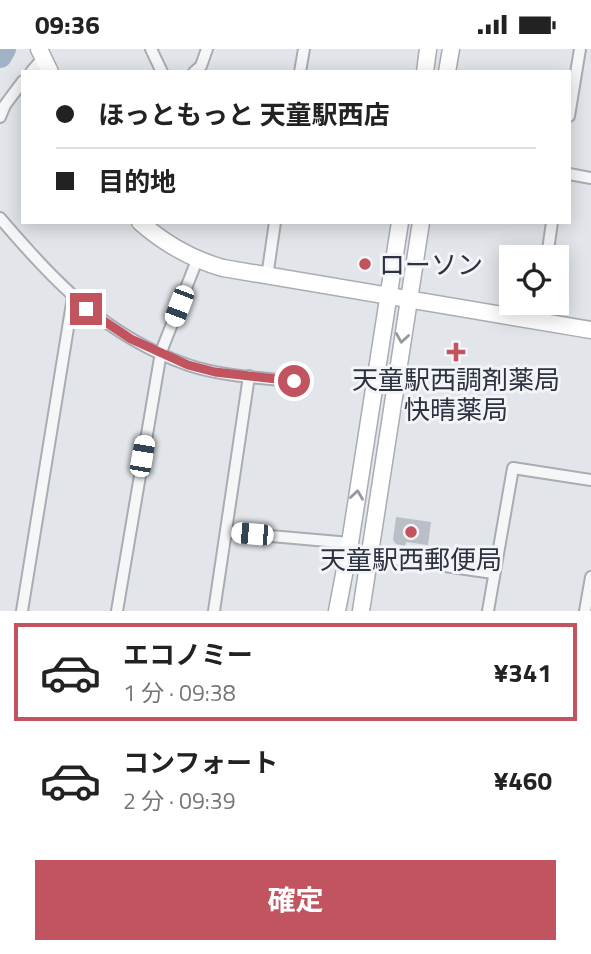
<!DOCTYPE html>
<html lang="ja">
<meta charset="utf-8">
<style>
body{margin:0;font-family:"Titillium Web","Noto Sans JP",sans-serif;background:#f2f2f2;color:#222;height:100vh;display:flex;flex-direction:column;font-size:26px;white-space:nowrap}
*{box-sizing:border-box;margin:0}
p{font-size:23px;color:#767676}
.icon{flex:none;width:38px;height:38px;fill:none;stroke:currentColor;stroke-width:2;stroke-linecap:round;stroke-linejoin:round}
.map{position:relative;height:562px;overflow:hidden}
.details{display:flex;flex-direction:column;background:#fff;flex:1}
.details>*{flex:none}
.hud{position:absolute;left:21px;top:21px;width:550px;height:154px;border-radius:0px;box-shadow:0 4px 18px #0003;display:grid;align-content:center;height:154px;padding:0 35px;background:#fff}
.tools{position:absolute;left:499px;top:196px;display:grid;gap:14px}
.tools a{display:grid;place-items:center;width:70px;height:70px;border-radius:0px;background:#fff;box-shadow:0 4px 18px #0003;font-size:35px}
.end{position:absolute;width:32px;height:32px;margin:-16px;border:9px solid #c2545f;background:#fff;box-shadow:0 0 0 4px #fff}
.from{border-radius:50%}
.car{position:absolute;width:21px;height:42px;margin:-21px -10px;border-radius:9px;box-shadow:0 0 5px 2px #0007;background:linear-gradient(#fff 24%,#345 0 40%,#fff 0 76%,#345 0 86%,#fff 0)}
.hud b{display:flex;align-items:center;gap:24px;height:66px;font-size:26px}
.hud b+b{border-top:2px solid #e0e0e0}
.hud i{width:18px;height:18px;background:#222}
ul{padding:12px 0 0;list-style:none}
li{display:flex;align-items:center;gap:21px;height:98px;margin:0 14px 10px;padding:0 21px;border:4px solid transparent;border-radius:0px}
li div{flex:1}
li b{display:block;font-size:26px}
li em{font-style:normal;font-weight:700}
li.selected{border-color:#c2545f}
li>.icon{width:63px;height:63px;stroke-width:1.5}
.button{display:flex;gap:14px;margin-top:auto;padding:14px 35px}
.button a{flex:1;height:80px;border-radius:0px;background:#c2545f;color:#fff;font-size:28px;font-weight:700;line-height:80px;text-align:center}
.status{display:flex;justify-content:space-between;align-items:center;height:49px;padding:0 35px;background:#fff;direction:ltr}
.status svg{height:19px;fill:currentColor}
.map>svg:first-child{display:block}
</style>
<div class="status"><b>09:36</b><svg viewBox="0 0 49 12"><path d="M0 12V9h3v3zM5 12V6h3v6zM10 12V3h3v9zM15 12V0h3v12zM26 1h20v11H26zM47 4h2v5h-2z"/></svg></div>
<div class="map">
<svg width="591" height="562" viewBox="0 0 591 562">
<rect width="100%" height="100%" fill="#e2e5e9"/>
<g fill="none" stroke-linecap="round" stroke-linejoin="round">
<polyline stroke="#a1b1c6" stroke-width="24" points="0,7 4,0"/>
</g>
<polygon fill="#babec6" points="396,468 431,473 428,496 406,493 405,497 396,495 393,491"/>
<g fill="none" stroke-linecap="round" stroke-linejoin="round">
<defs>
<g id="street">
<polyline points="151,0 162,23"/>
<polyline points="31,23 43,9"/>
<polyline points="194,23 201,17 207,0"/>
<polyline points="300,23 304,0"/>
<polyline points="569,67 580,0"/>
<polyline points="0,68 5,56 23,32"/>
<polyline points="569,125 591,129"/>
<path d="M 0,169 C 56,234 105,287 188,316 C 221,327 259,329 294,332"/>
<polyline points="547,208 552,173"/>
<polyline points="267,228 275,173"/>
<polyline points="537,273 540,254"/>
<polyline points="227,483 350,494"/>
<polyline points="369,506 493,524"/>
<polyline points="22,562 73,248"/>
<polyline points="117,562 161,303 197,211"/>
<polyline points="214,562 249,327"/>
<polyline points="488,562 513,419 591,431"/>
<polyline points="585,562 591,528"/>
</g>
<g id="secondary">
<polyline points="39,0 50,23"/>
<polyline points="425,23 428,0"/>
<polyline points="447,23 451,0"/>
<path d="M 140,173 C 165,195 191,210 223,219 L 591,281"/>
<polyline points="337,562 350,494 400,173"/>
<polyline points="361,562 421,173"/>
</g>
</defs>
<use href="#street" stroke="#a8acb3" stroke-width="14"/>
<use href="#secondary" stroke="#a8acb3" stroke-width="19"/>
<use href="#street" stroke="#f5f6f8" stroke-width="10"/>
<use href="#secondary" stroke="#fff" stroke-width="16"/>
</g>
<defs><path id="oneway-chevron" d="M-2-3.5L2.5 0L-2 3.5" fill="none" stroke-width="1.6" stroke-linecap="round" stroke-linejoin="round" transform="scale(1.75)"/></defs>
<g stroke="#9698a0">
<use href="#oneway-chevron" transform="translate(402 289) rotate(99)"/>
<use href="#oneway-chevron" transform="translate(357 446) rotate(-82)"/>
</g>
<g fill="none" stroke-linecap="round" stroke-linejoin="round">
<polyline stroke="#c2545f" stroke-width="9" points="86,260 131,290 188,316 215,323 294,332"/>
</g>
<g fill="#c2545f" stroke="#f2f4f7" stroke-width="2.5">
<circle cx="365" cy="215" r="7"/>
<path d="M452.5 292.5h7v7h7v7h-7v7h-7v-7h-7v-7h7z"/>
<circle cx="411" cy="483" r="7"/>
</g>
<g text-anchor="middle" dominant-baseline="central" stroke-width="6" stroke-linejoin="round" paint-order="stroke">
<g font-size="26" fill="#2c3240" stroke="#f2f4f7">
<text x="379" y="215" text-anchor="start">ローソン</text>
<text x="456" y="330">天童駅西調剤薬局<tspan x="456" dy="30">快晴薬局</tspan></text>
<text x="411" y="510">天童駅西郵便局</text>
</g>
</g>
</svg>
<div class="tools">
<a><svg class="icon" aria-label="locate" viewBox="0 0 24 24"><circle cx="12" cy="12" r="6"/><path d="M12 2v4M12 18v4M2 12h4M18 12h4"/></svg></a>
</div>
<i class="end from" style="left:294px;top:332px"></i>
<i class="end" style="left:86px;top:260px"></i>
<i class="car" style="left:179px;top:257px;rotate:201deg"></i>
<i class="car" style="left:142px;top:407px;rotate:10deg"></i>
<i class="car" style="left:252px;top:485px;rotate:275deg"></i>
<div class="hud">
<b><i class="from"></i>ほっともっと 天童駅西店</b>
<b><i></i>目的地</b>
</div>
</div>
<section class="details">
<ul>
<li class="selected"><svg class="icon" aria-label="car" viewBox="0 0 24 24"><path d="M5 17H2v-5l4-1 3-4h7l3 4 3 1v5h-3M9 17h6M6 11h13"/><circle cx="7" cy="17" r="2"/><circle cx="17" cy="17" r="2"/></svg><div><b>エコノミー</b><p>1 分 · 09:38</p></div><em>¥341</em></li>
<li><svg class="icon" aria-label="car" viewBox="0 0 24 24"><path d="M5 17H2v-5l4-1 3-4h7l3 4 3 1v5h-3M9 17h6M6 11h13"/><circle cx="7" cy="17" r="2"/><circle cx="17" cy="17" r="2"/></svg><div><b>コンフォート</b><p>2 分 · 09:39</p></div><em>¥460</em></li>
</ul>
<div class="button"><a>確定</a></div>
</section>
